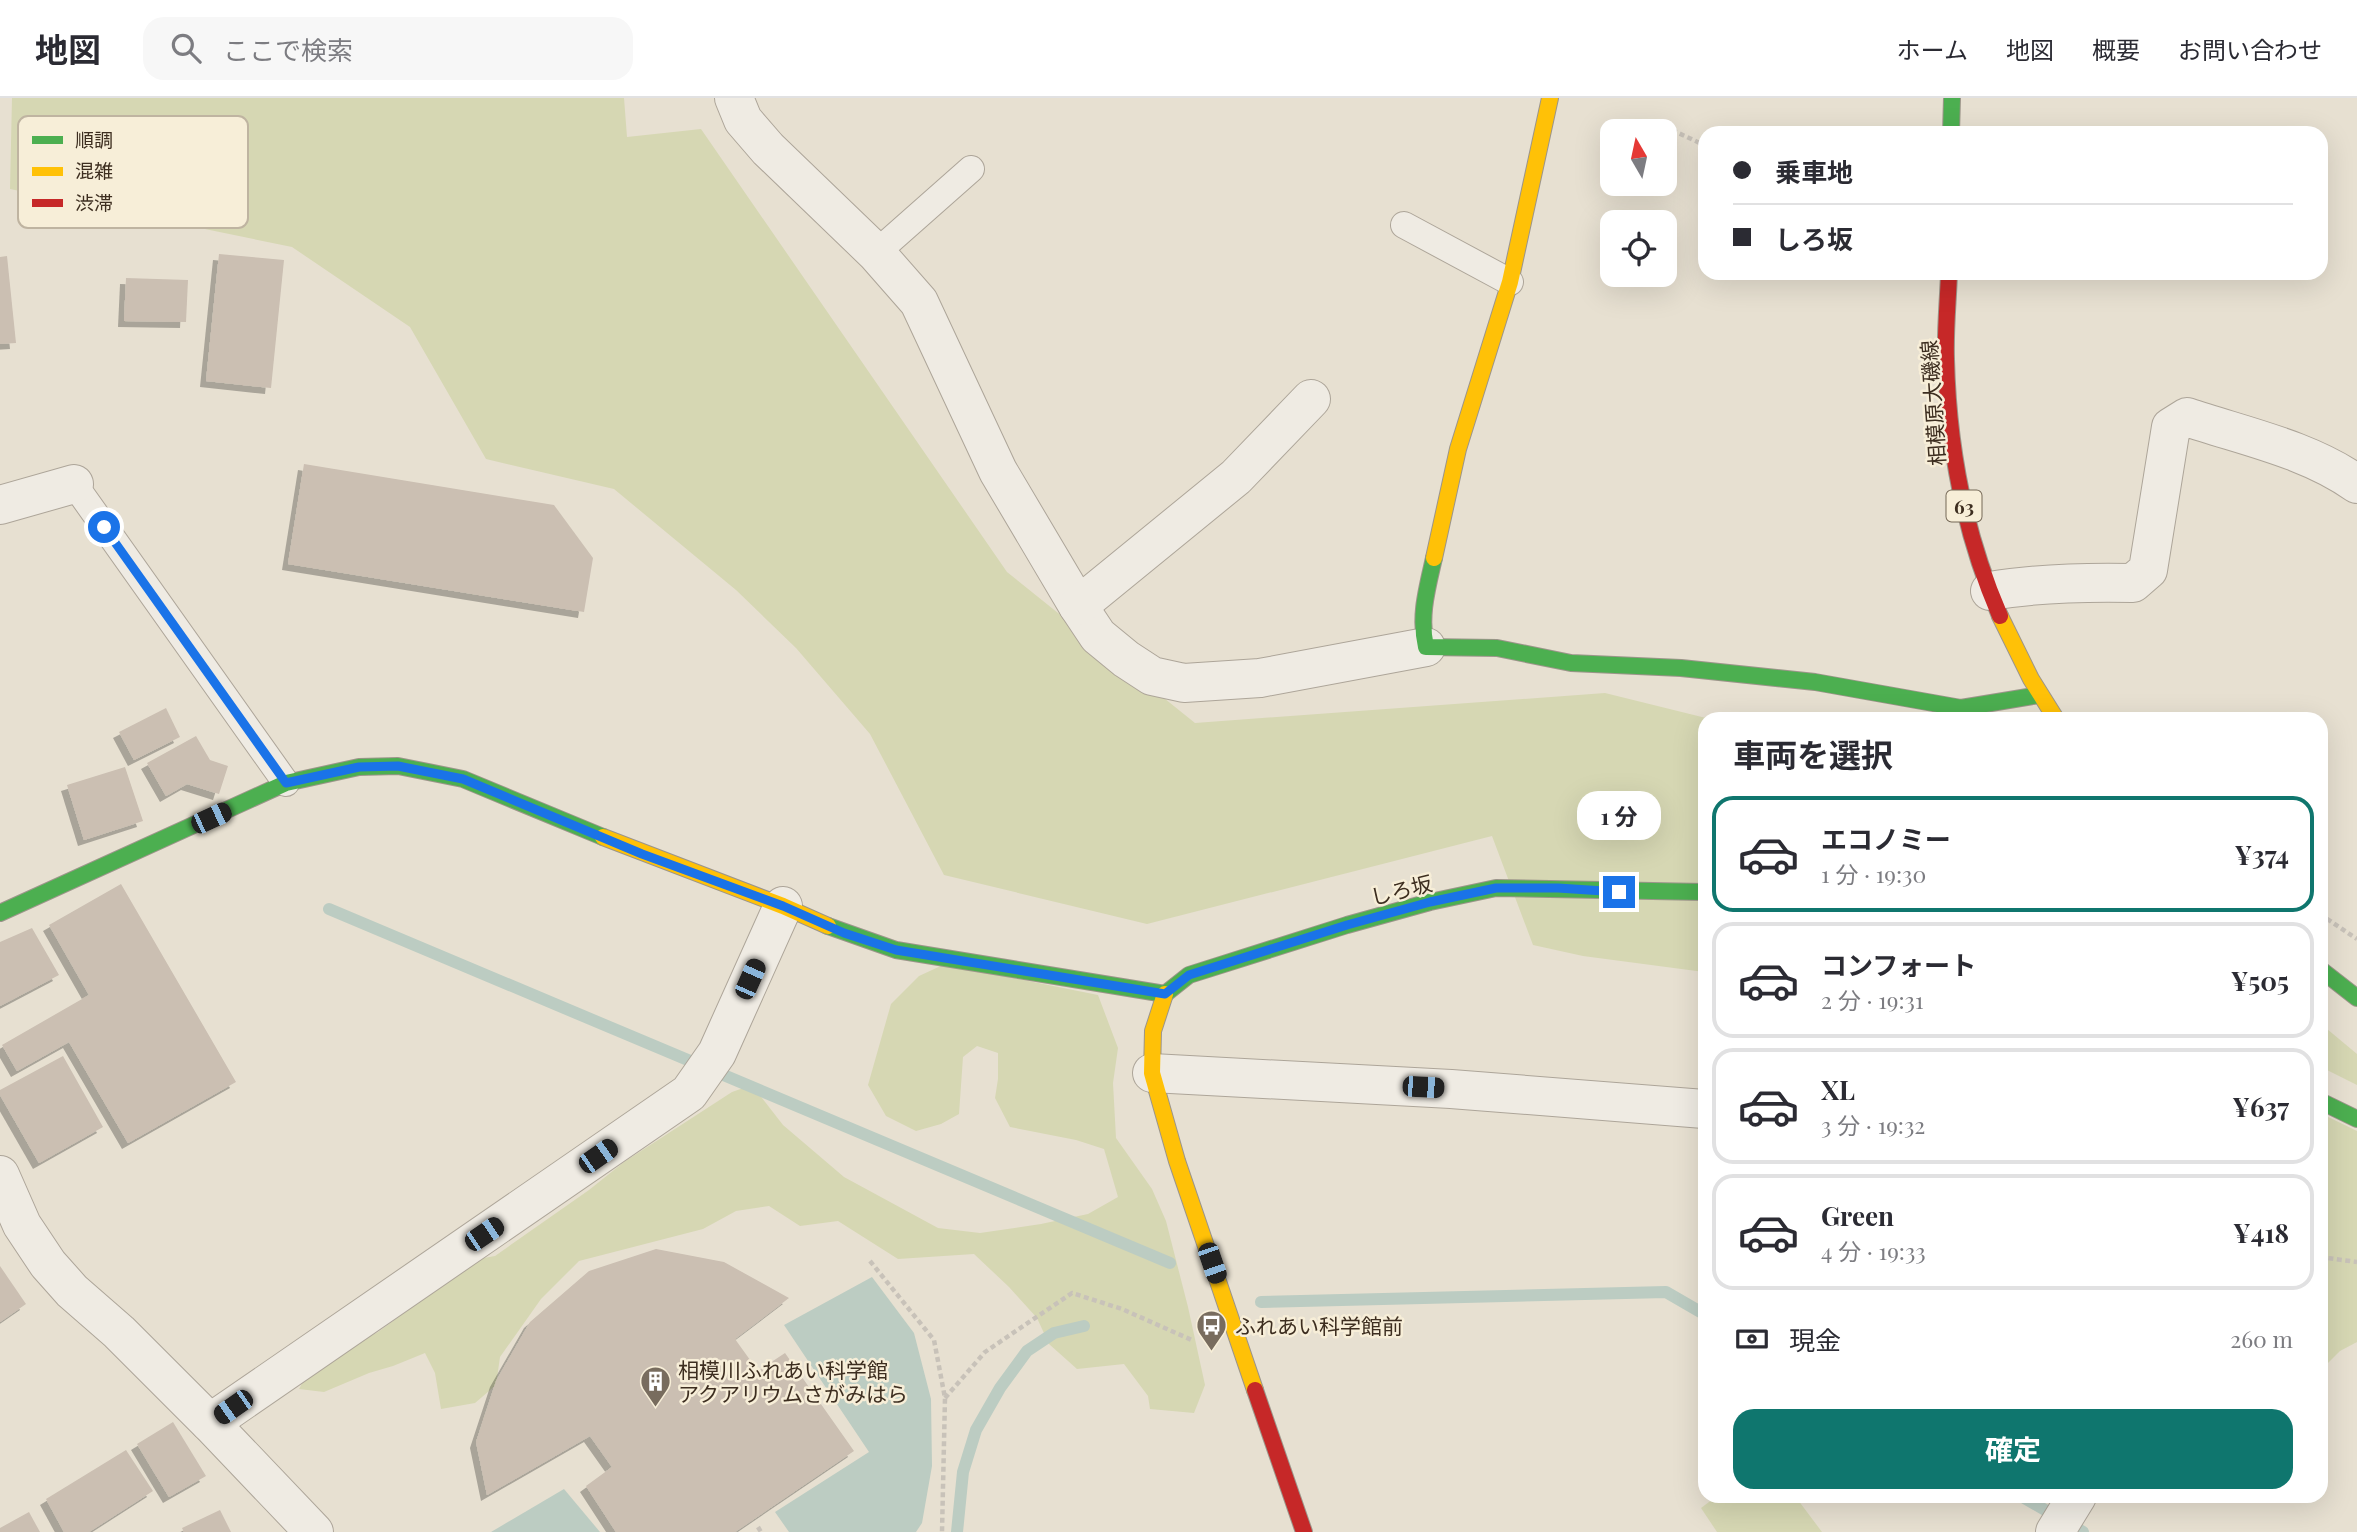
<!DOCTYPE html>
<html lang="ja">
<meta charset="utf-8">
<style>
body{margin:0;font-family:"Playfair Display","Noto Sans JP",serif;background:#f7f7f7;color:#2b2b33;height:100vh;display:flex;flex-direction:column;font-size:26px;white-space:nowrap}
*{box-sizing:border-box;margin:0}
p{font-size:23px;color:#7c7c81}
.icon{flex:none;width:38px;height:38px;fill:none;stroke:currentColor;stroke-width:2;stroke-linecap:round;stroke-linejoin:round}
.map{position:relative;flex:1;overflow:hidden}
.panel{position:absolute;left:1698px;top:614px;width:630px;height:791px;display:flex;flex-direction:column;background:#fff;border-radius:21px;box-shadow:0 7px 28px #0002}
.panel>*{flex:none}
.hud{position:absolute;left:1698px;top:28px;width:630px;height:154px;border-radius:21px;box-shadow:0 7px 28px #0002;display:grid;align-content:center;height:154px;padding:0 35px;background:#fff}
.needle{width:46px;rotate:351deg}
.tools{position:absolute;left:1600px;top:21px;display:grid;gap:14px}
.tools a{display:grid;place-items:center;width:77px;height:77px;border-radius:14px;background:#fff;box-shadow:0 7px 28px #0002;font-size:35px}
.end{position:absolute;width:32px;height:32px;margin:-16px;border:9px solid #1a73e8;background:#fff;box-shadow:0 0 0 4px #fff}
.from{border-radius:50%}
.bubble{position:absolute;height:49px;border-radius:21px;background:#fff;box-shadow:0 7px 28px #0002;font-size:23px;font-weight:700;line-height:49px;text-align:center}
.car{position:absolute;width:21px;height:42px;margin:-21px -10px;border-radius:9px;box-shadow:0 0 5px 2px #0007;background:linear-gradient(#222 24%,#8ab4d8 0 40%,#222 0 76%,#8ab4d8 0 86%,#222 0)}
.hud b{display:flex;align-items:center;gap:24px;height:66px;font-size:26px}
.hud b+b{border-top:2px solid #e1e1e2}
.hud i{width:18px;height:18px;background:#2b2b33}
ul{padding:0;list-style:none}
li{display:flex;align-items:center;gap:21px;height:116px;margin:0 14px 10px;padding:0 21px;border:4px solid #e1e1e2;border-radius:21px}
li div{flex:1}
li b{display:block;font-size:26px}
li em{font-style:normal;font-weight:700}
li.active{border-color:#0f766e}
li>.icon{width:63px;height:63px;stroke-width:1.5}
h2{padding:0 35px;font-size:32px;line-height:84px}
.pay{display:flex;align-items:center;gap:18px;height:77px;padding:0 35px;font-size:26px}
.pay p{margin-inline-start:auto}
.cta{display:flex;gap:14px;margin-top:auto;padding:14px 35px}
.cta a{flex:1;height:80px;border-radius:21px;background:#0f766e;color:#fff;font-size:28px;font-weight:700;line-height:80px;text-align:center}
header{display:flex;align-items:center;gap:42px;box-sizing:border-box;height:98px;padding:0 35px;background:#fff;border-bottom:2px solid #e1e1e2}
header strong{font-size:33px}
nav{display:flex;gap:38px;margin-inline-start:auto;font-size:24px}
.search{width:490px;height:63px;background:#f7f7f7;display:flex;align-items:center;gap:18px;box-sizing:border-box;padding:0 24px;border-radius:21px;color:#7c7c81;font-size:26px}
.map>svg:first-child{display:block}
</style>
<header>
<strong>地図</strong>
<div class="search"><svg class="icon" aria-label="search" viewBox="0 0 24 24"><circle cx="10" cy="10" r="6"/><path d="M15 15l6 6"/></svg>ここで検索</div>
<nav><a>ホーム</a><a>地図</a><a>概要</a><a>お問い合わせ</a></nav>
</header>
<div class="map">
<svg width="2357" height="1434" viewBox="0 0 2357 1434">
<defs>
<filter id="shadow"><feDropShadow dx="-6" dy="6" stdDeviation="0" flood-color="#0004"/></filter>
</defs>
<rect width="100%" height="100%" fill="#e7e0d1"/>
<g fill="#d6d7b3">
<polygon points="12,0 624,0 627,39 701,31 1007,474 1195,625 1605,595 1710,621 1704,621 1704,874 1583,858 1533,847 1492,738 1147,826 944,777 870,636 796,550 736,492 614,391 486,361 410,229 292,149 10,91"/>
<polygon points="945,866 1098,897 1118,950 1113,985 1116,1040 1152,1091 1166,1123 1188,1209 1205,1287 1194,1315 1150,1311 1148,1298 1124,1266 1077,1271 1049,1246 1037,1220 1009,1189 974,1156 898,1161 838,1123 800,1128 769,1108 736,1113 703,1131 579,1163 541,1201 500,1259 496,1287 475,1305 441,1311 435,1275 425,1255 393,1268 369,1275 324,1294 299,1291 312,1267 378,1234 478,1161 495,1158 589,1092 624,1064 732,994 752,987 783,1027 844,1079 938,1130 980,1135 1041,1126 1088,1116 1118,1099 1104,1051 1076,1042 1010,1029 995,1000 998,981 998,955 977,948 963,959 959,1016 941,1026 916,1033 886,1018 868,987 891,906 919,878"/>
<polygon points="2321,926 2357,956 2357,987 2321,969"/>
<polygon points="2320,1015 2357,1033 2357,1244 2340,1253 2321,1272"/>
<polygon points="1717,1398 1795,1398 1822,1434 1717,1434 1701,1410"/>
</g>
<g fill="#bcccc2">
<polygon points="872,1179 914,1235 931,1301 932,1368 922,1425 916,1434 789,1434 775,1414 869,1354 784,1227"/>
<polygon points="564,1391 600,1434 491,1434"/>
</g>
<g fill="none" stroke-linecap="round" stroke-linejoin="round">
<g stroke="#bcccc2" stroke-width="12">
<polyline points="329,811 1170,1165"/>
<polyline points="1261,1204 1666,1194 1704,1216"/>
<polyline points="2021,1398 2083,1434"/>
<polyline points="957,1434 963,1374 976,1332 1000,1290 1027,1253 1054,1235 1084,1228"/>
</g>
</g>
<g fill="#cbbfb2" filter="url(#shadow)">
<polygon points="219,156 284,162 271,290 206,283"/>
<polygon points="7,158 16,245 0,246 0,159"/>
<polygon points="126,180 188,182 186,224 124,223"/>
<polygon points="304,366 554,407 593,460 584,514 288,466"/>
<polygon points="166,610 180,639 134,662 119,634"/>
<polygon points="196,638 210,662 228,668 219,696 187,686 166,698 147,665"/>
<polygon points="125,669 143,723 84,742 67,687"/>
<polygon points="121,786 236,984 128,1045 69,944 17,973 2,947 89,897 49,827"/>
<polygon points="32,830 59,877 0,908 0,844"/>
<polygon points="63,958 103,1029 39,1065 0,997 0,992"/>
<polygon points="656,1151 724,1164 789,1200 735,1241 758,1273 785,1255 854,1353 735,1434 616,1434 586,1388 612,1369 590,1338 487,1397 476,1344 496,1283 530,1224 589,1173"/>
<polygon points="0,1168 26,1206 0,1224"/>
<polygon points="173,1324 206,1378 169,1399 137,1346"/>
<polygon points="126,1352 153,1393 89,1434 64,1434 46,1401"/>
<polygon points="220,1412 231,1434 184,1434 182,1430"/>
<polygon points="29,1414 40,1434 0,1434 0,1430"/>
</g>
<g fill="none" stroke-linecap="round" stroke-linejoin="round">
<defs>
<g id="lane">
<polyline points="1404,127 1510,184"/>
<polyline points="876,155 971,71"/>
<polyline points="74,386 286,685"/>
</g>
<g id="street">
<polyline points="734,0 743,22 768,51 876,155 919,204 998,373 1078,508 1098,538 1126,561 1152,578 1184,585 1260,580 1426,549"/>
<polyline points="0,407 74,386"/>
<path d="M 1990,493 C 2038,485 2084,484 2133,485 L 2148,472 L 2171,329 L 2187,319 C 2243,338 2308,351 2357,386"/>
<polyline points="1078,508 1236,379 1311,301"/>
<polyline points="1152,975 1451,991 1704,1011"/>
<polyline points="0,1077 22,1127 48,1166 72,1193 119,1234 210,1325 314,1434"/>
<polyline points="210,1325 689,995 717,955 783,808"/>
<polyline points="2055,1434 2077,1398"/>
</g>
<g id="fast">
<polyline points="1951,35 1952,0"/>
<path d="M 1434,460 C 1427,491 1419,518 1426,549 L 1497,550 L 1571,565 L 1681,570 L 1815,584 L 1961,610 L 2039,597"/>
<polyline points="0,815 286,685 359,669 398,668 463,681 603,739"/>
<polyline points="828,828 896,852 1165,896"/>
<polyline points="2320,871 2357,900"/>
<polyline points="1165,896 1189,877 1347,827 1430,804 1496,790 1704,794"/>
<polyline points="2320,1003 2357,1021"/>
</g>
<g id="slow">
<polyline points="1434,460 1458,351 1510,184 1550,0"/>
<polyline points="2000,518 2031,581 2056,621"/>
<polyline points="603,739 783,808 828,828"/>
<polyline points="1165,896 1153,933 1152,975 1177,1063 1255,1292"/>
</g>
<g id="jam">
<path d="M 1949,175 C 1948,204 1945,232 1946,261 C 1948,349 1965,437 2000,518"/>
<polyline points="1255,1292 1304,1434"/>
</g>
</defs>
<use href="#lane" stroke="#ada599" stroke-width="28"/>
<use href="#street" stroke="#ada599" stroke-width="40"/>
<use href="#fast" stroke="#9c958a" stroke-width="18"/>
<use href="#slow" stroke="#9c958a" stroke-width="18"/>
<use href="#jam" stroke="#9c958a" stroke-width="18"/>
<g stroke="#c8c2b9" stroke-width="4.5" stroke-dasharray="5 3.5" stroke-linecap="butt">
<polyline points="1672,32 1704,47"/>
<polyline points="2320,816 2357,841"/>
<polyline points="2320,1159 2357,1164"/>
<polyline points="870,1163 934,1242 945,1300 942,1434"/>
<polyline points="945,1300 985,1254 1072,1195 1122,1211 1194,1243"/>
<polyline points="758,1429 761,1434"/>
</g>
<use href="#lane" stroke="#efebe3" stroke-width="26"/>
<use href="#street" stroke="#efebe3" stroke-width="38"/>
<use href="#fast" stroke="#4caf50" stroke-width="16"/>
<use href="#slow" stroke="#ffc107" stroke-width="16"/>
<use href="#jam" stroke="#c62828" stroke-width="16"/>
</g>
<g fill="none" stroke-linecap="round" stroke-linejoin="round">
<polyline stroke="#1a73e8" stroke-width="9" points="104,429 286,685 359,669 398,668 463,681 642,756 783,808 844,835 896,852 1165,896 1189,877 1347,827 1430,804 1496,790 1558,790 1619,794"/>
</g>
<defs>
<symbol id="bus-pin" viewBox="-11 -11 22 30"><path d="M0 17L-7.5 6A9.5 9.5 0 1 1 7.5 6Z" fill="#786c5e" stroke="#f7eed8"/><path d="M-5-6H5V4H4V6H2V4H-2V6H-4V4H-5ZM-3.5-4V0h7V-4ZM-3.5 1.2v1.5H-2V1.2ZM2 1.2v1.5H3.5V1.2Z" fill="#fff"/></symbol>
<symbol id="building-pin" viewBox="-11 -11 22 30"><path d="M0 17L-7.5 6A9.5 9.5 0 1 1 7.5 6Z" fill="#786c5e" stroke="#f7eed8"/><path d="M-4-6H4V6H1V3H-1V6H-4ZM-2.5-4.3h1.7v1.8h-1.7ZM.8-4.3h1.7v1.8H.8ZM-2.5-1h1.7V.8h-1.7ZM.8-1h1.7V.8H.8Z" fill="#fff"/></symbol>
</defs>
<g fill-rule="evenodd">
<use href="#bus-pin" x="1194" y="1210" width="35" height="47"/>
<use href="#building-pin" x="638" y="1266" width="35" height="47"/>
</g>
<g text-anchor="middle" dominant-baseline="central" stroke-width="5" stroke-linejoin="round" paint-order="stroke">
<rect fill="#f7eed8" stroke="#756857" stroke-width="2" x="1946.5" y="392.5" width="35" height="31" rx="5"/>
<g font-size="19" font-weight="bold" fill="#3d2e20">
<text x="1964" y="408">63</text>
</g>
<g font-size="21" fill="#3d2e20" stroke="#f7eed8">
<text transform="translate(1932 305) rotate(-94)">相模原大磯線</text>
<text transform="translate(1401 791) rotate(-14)">しろ坂</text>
</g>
<g font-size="21" fill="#3d2e20" stroke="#f7eed8" text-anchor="start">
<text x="1235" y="1227">ふれあい科学館前</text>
<text x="678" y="1271">相模川ふれあい科学館<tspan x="678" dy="24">アクアリウムさがみはら</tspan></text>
</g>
</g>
<rect x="18" y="18" width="230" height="112" rx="10" fill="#f7eed8" stroke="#bfb4a1" stroke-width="2"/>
<rect x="32" y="38" width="31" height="8" fill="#4caf50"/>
<rect x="32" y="69" width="31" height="9" fill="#ffc107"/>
<rect x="32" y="101" width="31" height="8" fill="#c62828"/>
<g font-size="19" fill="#3d2e20">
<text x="75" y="49">順調</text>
<text x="75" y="80">混雑</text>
<text x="75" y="112">渋滞</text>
</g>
</svg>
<div class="tools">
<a><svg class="needle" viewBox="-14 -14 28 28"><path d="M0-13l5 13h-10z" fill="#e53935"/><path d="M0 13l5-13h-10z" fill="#7c7c81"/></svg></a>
<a><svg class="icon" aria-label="locate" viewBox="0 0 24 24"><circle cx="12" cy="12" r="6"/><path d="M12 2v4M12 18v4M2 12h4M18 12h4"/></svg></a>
</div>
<i class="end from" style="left:104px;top:429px"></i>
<i class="end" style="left:1619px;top:794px"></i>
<div class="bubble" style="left:1577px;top:693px;width:84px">1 分</div>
<i class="car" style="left:211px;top:720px;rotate:65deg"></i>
<i class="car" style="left:750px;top:881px;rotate:24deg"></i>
<i class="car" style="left:1423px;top:989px;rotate:93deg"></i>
<i class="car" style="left:598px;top:1058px;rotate:55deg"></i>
<i class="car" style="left:484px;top:1136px;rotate:56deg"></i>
<i class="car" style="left:1212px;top:1165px;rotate:161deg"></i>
<i class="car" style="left:233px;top:1309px;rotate:235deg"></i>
<div class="hud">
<b><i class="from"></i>乗車地</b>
<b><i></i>しろ坂</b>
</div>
<section class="panel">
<h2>車両を選択</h2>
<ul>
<li class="active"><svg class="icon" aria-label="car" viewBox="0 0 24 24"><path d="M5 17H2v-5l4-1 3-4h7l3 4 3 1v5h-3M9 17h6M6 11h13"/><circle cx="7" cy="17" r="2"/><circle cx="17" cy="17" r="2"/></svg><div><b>エコノミー</b><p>1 分 · 19:30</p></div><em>¥374</em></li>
<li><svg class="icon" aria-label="car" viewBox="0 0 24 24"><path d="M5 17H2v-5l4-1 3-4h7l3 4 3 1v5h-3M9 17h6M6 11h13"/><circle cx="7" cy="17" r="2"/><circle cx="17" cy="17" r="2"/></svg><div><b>コンフォート</b><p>2 分 · 19:31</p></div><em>¥505</em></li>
<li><svg class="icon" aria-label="car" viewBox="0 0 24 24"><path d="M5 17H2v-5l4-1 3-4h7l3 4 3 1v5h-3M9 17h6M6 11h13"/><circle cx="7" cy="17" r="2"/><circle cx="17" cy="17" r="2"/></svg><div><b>XL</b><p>3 分 · 19:32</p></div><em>¥637</em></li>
<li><svg class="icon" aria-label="car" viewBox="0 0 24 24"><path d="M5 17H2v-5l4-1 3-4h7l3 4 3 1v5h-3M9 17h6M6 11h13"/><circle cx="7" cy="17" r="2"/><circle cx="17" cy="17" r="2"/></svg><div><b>Green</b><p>4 分 · 19:33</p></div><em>¥418</em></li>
</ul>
<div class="pay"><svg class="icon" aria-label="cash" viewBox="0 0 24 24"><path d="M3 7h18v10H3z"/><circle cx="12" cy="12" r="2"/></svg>現金<p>260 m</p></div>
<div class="cta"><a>確定</a></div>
</section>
</div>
